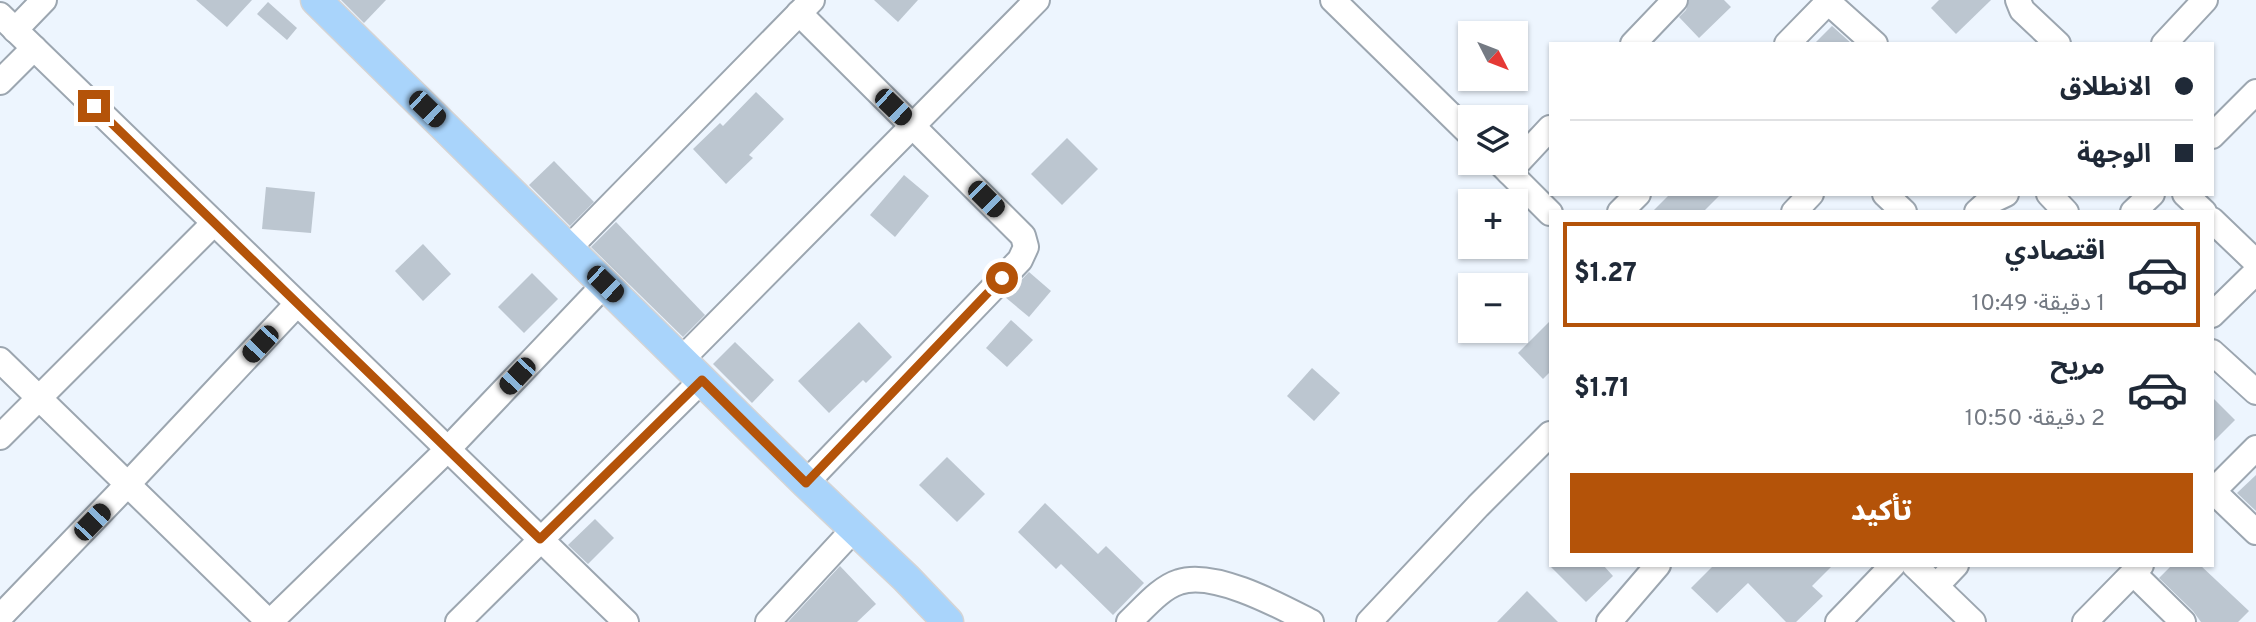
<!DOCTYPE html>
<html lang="ar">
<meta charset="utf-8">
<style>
body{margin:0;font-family:Overpass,"Noto Sans Arabic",sans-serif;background:#f2f2f3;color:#1f2937;direction:rtl;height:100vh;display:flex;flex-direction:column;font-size:26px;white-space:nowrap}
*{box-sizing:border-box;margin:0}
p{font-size:23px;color:#747a83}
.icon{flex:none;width:38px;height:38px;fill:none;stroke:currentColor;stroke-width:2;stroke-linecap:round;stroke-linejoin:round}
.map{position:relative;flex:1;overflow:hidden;direction:ltr}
.sheet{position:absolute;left:1549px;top:210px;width:665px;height:357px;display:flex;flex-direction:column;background:#fff;border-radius:0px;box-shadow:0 2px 5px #0004;direction:rtl}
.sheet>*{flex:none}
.banner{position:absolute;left:1549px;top:42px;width:665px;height:154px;border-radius:0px;box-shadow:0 2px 5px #0004;direction:rtl;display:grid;align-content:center;height:154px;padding:0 21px;background:#fff}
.needle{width:46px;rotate:132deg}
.controls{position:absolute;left:1458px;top:21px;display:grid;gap:14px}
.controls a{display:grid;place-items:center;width:70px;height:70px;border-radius:0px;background:#fff;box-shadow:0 2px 5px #0004;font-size:35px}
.end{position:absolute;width:32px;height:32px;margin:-16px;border:9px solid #b45309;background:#fff;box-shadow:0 0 0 4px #fff}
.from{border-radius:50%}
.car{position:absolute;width:21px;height:42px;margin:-21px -10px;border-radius:9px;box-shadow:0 0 5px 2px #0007;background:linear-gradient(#222 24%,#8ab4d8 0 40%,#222 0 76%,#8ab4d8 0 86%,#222 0)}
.banner b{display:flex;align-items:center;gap:24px;height:66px;font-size:26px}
.banner b+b{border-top:2px solid #e0e1e3}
.banner i{width:18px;height:18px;background:#1f2937}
ul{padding:12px 0 0;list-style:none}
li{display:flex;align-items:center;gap:21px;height:105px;margin:0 14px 10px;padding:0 7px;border:4px solid transparent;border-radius:0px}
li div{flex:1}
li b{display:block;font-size:26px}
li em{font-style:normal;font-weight:800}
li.selected{border-color:#b45309}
li>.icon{width:63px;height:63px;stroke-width:1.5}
.action{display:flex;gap:14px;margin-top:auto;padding:14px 21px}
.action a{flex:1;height:80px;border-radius:0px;background:#b45309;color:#fff;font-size:28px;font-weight:800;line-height:80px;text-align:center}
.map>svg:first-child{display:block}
</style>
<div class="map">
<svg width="2256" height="622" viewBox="0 0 2256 622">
<rect width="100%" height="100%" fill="#edf5fe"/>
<g fill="#bcc6d0">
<polygon points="196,0 252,0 227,27"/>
<polygon points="341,0 386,0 364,23"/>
<polygon points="874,0 918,0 898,22"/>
<polygon points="1689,0 1724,0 1731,7 1699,38 1679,17 1686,10"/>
<polygon points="1939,0 1991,0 1956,34 1931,8"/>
<polygon points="268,2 297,28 287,40 257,14"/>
<polygon points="1832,26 1852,44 1814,44"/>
<polygon points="756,92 784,119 749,155 753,158 726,184 693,149 720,123 723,126"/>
<polygon points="1067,138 1098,169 1062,205 1031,174"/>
<polygon points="554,161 594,202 570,226 529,185"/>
<polygon points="904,175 929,196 895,237 870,215"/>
<polygon points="266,187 315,192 311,233 262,229"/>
<polygon points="1670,194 1721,194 1703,212 1652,212"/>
<polygon points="616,222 705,315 683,337 591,247"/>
<polygon points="423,244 451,274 423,301 395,271"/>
<polygon points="1029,272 1051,291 1029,317 1005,297"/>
<polygon points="532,273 558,299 524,333 498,307"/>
<polygon points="1011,320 1033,340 1007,367 986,348"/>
<polygon points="1550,321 1550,372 1543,379 1518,353"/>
<polygon points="859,322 892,357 866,383 863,380 829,413 798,381"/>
<polygon points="735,342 774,380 752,403 713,364"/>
<polygon points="1312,368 1340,393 1314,421 1287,396"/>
<polygon points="2212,397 2235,420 2212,443"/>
<polygon points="947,457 985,494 957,522 919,485"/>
<polygon points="2256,475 2256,511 2237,493"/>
<polygon points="1045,503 1098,554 1106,546 1144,583 1113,615 1061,564 1056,569 1018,532"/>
<polygon points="595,519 614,538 588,564 568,545"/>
<polygon points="1549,565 1603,565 1613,576 1586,602"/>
<polygon points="1714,565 1833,565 1812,586 1823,596 1796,622 1786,622 1748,583 1717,613 1691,588"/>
<polygon points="2172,565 2200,565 2249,611 2238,622 2201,622 2193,611 2159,578"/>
<polygon points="840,566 876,604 857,622 788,622"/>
<polygon points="1527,591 1558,622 1497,622"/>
</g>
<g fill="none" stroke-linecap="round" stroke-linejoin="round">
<defs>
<g id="minor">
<polyline points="1333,0 1470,134"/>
<polyline points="1826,0 1875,44"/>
<polyline points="2018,0 2022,10 2058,44"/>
<polyline points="799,13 1023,236 1026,247 1020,260 806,483"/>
<polyline points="0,15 626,622"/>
<polyline points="15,30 44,0"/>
<polyline points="1633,44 1675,0"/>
<polyline points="1787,44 1828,2"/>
<polyline points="2164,44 2205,0"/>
<polyline points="0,82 34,48"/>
<polyline points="2212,136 2256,92"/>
<polyline points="1500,163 1550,213"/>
<polyline points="1509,172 1550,128"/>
<polyline points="1885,194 1904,212"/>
<polyline points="2049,194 2066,212"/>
<polyline points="2185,194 2204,212"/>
<polyline points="1620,212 1638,194"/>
<polyline points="1794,212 1811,194"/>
<polyline points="1977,212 1987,203 2006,194"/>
<polyline points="2133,212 2152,194"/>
<polyline points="2212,220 2256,262"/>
<polyline points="568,249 812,0"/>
<polyline points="2212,315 2256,272"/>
<polyline points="2212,352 2256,392"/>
<polyline points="0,360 269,622"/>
<polyline points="681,360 1037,0"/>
<polyline points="0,437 214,223"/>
<polyline points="2213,491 2256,532"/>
<polyline points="2212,492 2256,448"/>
<polyline points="1914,565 1973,622"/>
<polyline points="2133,573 2183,622"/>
<polyline points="1936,586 1956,565"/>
<polyline points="0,617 128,484 297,304"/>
<polyline points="270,622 448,449 605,284"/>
<polyline points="458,622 702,380"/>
<polyline points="768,622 854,529"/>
<path d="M 1129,622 C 1144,608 1160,588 1179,582 C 1214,570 1280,606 1311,622"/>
<polyline points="1369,622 1478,506 1550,434"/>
<polyline points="1609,622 1658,565"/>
<polyline points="1838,622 1893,565"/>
<polyline points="2085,622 2141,565"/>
</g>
<polyline id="major" points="316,0 806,483 906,578 948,622"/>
</defs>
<use href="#minor" stroke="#9ca6b0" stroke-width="28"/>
<use href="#major" stroke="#d4d4d5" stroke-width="33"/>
<use href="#minor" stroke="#fff" stroke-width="24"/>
<use href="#major" stroke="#a9d4fb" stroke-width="30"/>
</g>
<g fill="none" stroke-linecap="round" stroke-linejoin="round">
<polyline stroke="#b45309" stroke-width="9" points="94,106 540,539 702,380 806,483 1002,278"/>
</g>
</svg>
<div class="controls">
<a><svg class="needle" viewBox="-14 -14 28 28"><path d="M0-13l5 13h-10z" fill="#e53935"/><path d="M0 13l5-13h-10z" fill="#747a83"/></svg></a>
<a><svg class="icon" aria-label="layers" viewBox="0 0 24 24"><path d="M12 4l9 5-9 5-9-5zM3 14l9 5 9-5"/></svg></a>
<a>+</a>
<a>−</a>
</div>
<i class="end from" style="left:1002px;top:278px"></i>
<i class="end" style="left:94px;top:106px"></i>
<i class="car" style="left:893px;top:107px;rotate:134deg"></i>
<i class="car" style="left:427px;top:109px;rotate:134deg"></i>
<i class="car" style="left:986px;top:199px;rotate:135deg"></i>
<i class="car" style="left:605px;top:284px;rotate:134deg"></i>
<i class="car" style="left:260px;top:344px;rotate:223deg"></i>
<i class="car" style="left:517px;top:376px;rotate:223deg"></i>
<i class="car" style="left:92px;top:522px;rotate:44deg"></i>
<div class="banner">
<b><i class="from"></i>الانطلاق</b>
<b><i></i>الوجهة</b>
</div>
<section class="sheet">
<ul>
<li class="selected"><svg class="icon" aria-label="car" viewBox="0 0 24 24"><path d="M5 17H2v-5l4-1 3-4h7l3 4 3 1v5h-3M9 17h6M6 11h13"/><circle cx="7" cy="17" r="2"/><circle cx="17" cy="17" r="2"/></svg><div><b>اقتصادي</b><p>1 دقيقة · 10:49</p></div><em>$1.27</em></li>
<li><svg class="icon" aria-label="car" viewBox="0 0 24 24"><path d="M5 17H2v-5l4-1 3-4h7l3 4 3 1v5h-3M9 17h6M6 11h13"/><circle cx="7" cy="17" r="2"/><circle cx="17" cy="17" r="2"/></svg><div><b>مريح</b><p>2 دقيقة · 10:50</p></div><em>$1.71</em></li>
</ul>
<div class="action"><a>تأكيد</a></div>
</section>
</div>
